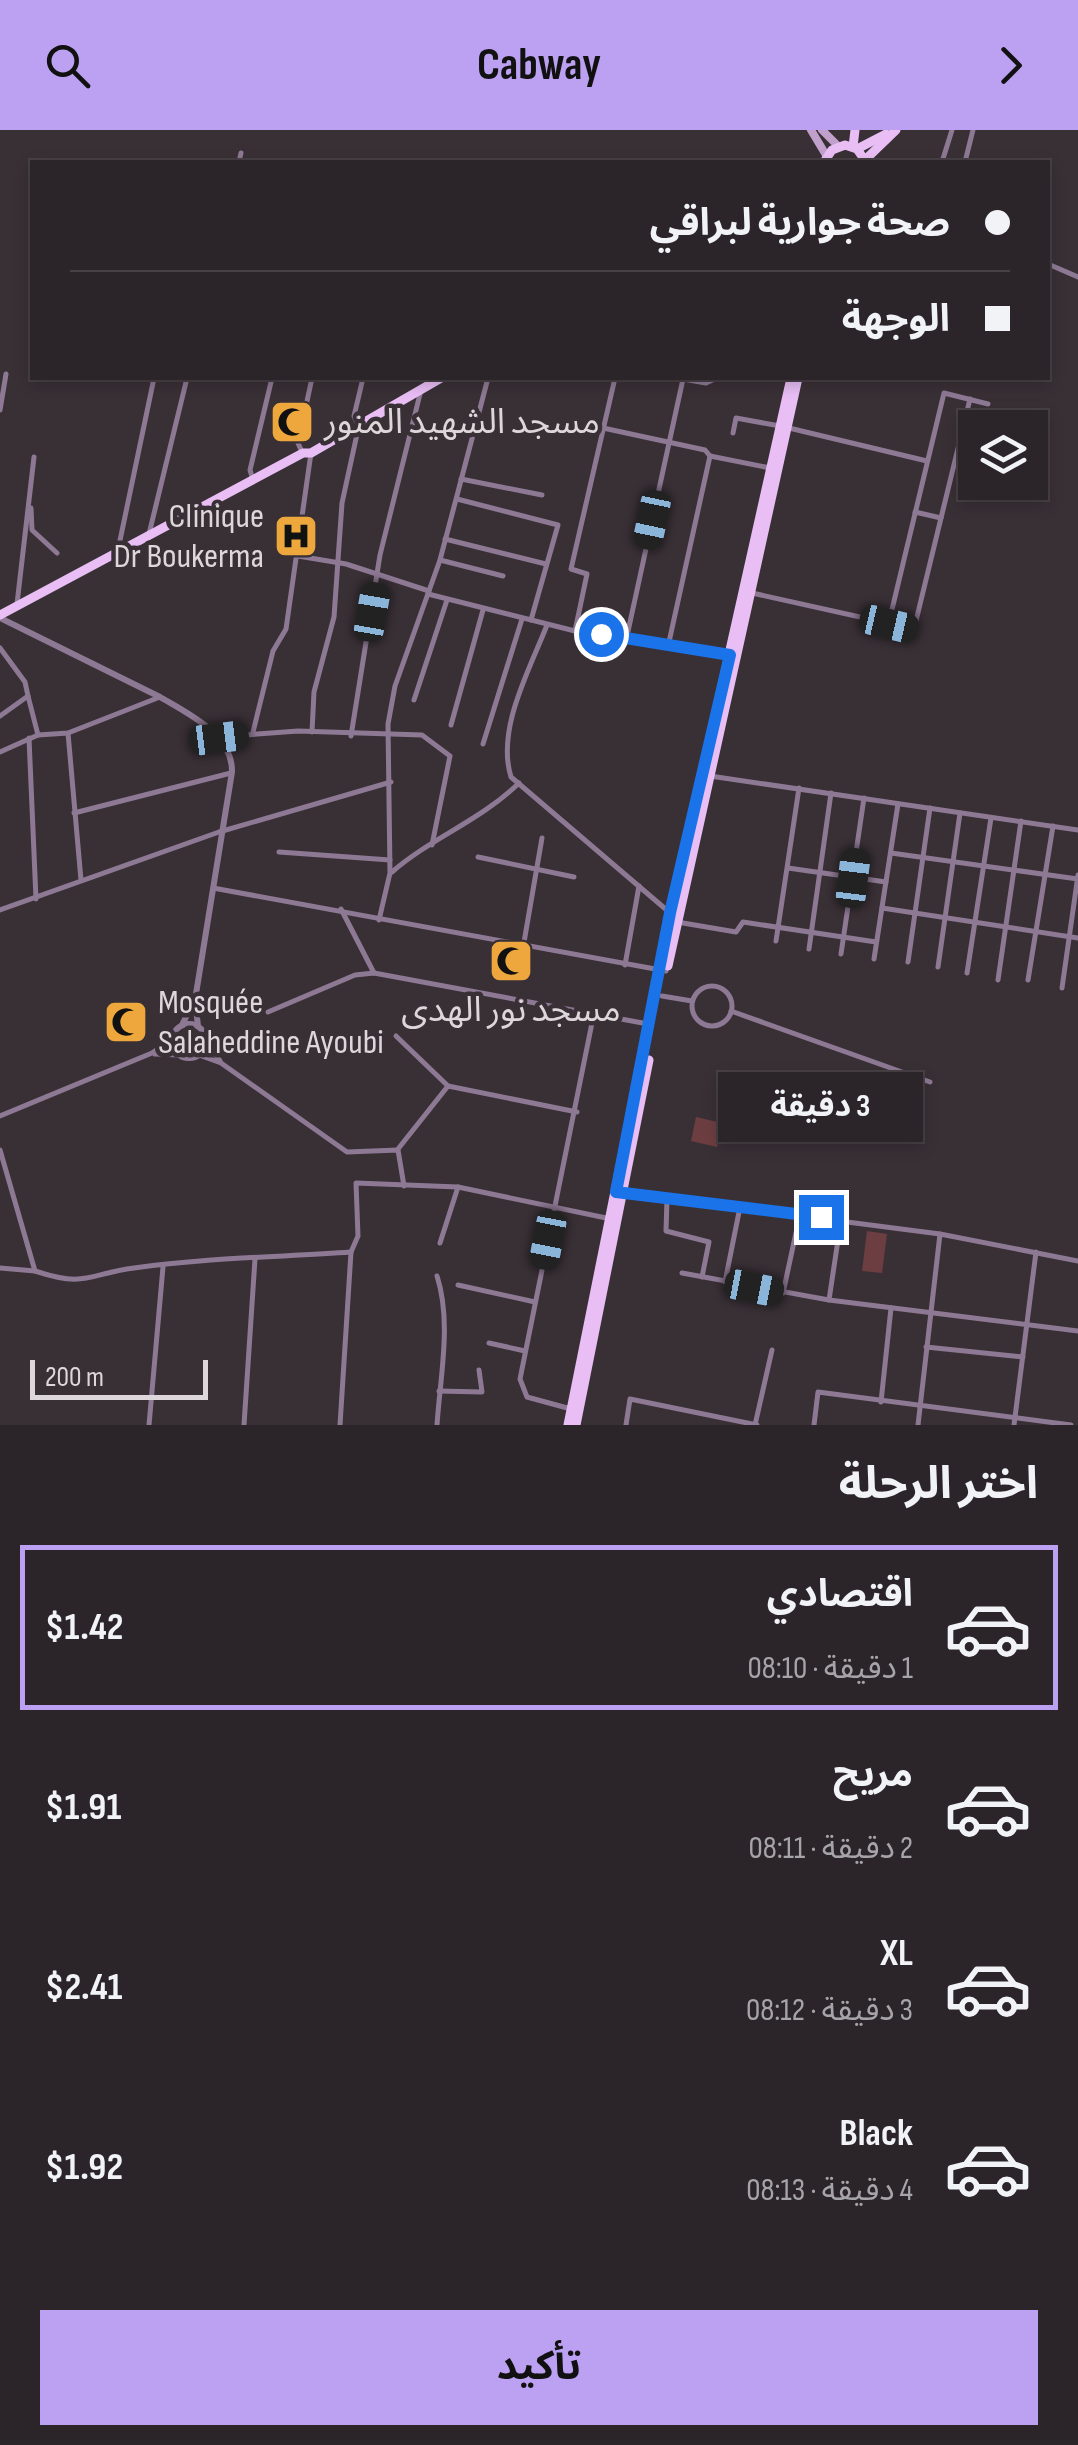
<!DOCTYPE html>
<html lang="ar">
<meta charset="utf-8">
<style>
body{margin:0;font-family:"Sofia Sans Condensed","Noto Sans Arabic",sans-serif;background:#373034;color:#f1f3f6;direction:rtl;height:100vh;display:flex;flex-direction:column;font-size:38px;white-space:nowrap}
*{box-sizing:border-box;margin:0}
p{font-size:32px;color:#a6a4a8}
.icon{flex:none;width:55px;height:55px;fill:none;stroke:currentColor;stroke-width:2;stroke-linecap:round;stroke-linejoin:round}
.map{position:relative;height:1295px;overflow:hidden;direction:ltr}
.details{display:flex;flex-direction:column;background:#2b2428;flex:1}
.details>*{flex:none}
.hud{position:absolute;left:30px;top:30px;width:1020px;height:220px;border-radius:0px;box-shadow:0 5px 15px #0003,0 0 0 2px #474145;direction:rtl;display:grid;align-content:center;height:220px;padding:0 40px;background:#2b2428}
.fabs{position:absolute;left:958px;top:280px;display:grid;gap:20px}
.fabs a{display:grid;place-items:center;width:90px;height:90px;border-radius:0px;background:#2b2428;box-shadow:0 5px 15px #0003,0 0 0 2px #474145;font-size:50px}
.scale{position:absolute;left:30px;bottom:25px;width:178px;box-sizing:border-box;padding-left:10px;border:5px solid #ddd7db;border-top:0;font-size:28px;line-height:35px;white-space:nowrap;color:#ddd7db;-webkit-text-stroke:8px #393036;paint-order:stroke}
.end{position:absolute;width:45px;height:45px;margin:-22px;border:12px solid #1a73e8;background:#fff;box-shadow:0 0 0 5px #fff}
.from{border-radius:50%}
.bubble{position:absolute;height:70px;border-radius:0px;background:#2b2428;box-shadow:0 5px 15px #0003,0 0 0 2px #474145;font-size:32px;font-weight:700;line-height:70px;text-align:center;direction:rtl}
.car{position:absolute;width:30px;height:60px;margin:-30px -15px;border-radius:12px;box-shadow:0 0 8px 2px #0007;background:linear-gradient(#222 24%,#8ab4d8 0 40%,#222 0 76%,#8ab4d8 0 86%,#222 0)}
.hud b{display:flex;align-items:center;gap:35px;height:95px;font-size:38px}
.hud b+b{border-top:2px solid #474145}
.hud i{width:25px;height:25px;background:#f1f3f6}
ul{padding:0;list-style:none}
li{display:flex;align-items:center;gap:30px;height:165px;margin:0 20px 15px;padding:0 20px;border:5px solid transparent;border-radius:0px}
li div{flex:1}
li b{display:block;font-size:38px}
li em{font-style:normal;font-weight:700}
li.on{border-color:#bca0f2}
li>.icon{width:90px;height:90px;stroke-width:1.5}
h2{padding:0 40px;font-size:45px;line-height:120px}
.cta{display:flex;gap:20px;margin-top:auto;padding:20px 40px}
.cta a{flex:1;height:115px;border-radius:0px;background:#bca0f2;color:#111;font-size:40px;font-weight:700;line-height:115px;text-align:center}
header{display:flex;justify-content:space-between;align-items:center;height:130px;padding:0 40px;background:#bca0f2;color:#111;font-size:45px;font-weight:700}
.map>svg:first-child{display:block}
</style>
<header><svg class="icon" aria-label="forward" viewBox="0 0 24 24"><path d="M9 5l7 7-7 7"/></svg>Cabway<svg class="icon" aria-label="search" viewBox="0 0 24 24"><circle cx="10" cy="10" r="6"/><path d="M15 15l6 6"/></svg></header>
<div class="map">
<svg width="1078" height="1295" viewBox="0 0 1078 1295">
<rect width="100%" height="100%" fill="#393036"/>
<g fill="#6d3e41">
<polygon points="696,987 722,993 717,1017 691,1011"/>
<polygon points="867,1101 887,1104 882,1143 862,1141"/>
</g>
<g fill="none" stroke-linecap="round" stroke-linejoin="round">
<g stroke="#8e7994" stroke-width="5">
<polyline points="239,32 241,23"/>
<polyline points="942,32 952,0"/>
<polyline points="965,32 973,0"/>
<polyline points="1048,134 1078,147"/>
<polyline points="677,248 706,253 717,248"/>
<polyline points="0,280 6,244"/>
<polyline points="357,293 354,286 363,248"/>
<polyline points="603,298 705,320 710,326 669,512"/>
<polyline points="789,298 927,331"/>
<polyline points="733,303 736,288 780,296"/>
<polyline points="302,322 298,313 312,248"/>
<polyline points="710,326 770,338"/>
<polyline points="461,349 542,365"/>
<polyline points="253,350 250,340 272,248"/>
<polyline points="457,369 558,395 531,490"/>
<polyline points="31,378 32,400 57,423"/>
<polyline points="915,382 941,388"/>
<polyline points="149,404 187,248"/>
<polyline points="445,409 546,434"/>
<polyline points="118,420 154,248"/>
<polyline points="298,426 346,434 429,461"/>
<polyline points="440,430 503,446"/>
<polyline points="752,463 914,499 970,269"/>
<polyline points="428,464 575,501 669,512 728,525"/>
<polyline points="17,474 34,327"/>
<polyline points="889,492 944,263 988,274"/>
<path d="M 547,495 C 530,539 496,599 511,647 L 669,782"/>
<polyline points="575,501 587,444 571,439 615,248"/>
<polyline points="627,506 683,249"/>
<polyline points="0,518 25,552 28,566 0,586"/>
<polyline points="28,566 38,605"/>
<polyline points="414,570 447,470"/>
<polyline points="451,595 483,480"/>
<polyline points="253,602 273,521 286,499 311,323"/>
<polyline points="312,602 314,562 334,487 342,373 359,295"/>
<polyline points="68,603 81,750"/>
<polyline points="351,606 380,425 421,260"/>
<polyline points="219,607 298,601 422,605 450,626 432,715"/>
<polyline points="29,608 36,769"/>
<polyline points="483,614 522,489"/>
<polyline points="0,622 38,605 68,603 160,567"/>
<polyline points="710,646 1078,700"/>
<polyline points="74,683 231,643"/>
<polyline points="279,722 390,730"/>
<polyline points="891,723 1078,749"/>
<polyline points="478,727 574,747"/>
<polyline points="788,738 886,752"/>
<path d="M 392,742 C 431,708 480,691 519,653"/>
<polyline points="213,758 666,841"/>
<polyline points="882,778 1078,808"/>
<polyline points="341,779 374,843"/>
<polyline points="0,780 219,702 391,652"/>
<polyline points="379,790 390,743 388,594 395,556 440,430 488,248"/>
<polyline points="677,792 736,802 743,792 876,812"/>
<polyline points="776,811 799,658"/>
<polyline points="523,818 542,708"/>
<polyline points="809,819 831,663"/>
<polyline points="841,824 864,668"/>
<polyline points="874,829 898,674"/>
<polyline points="908,832 930,678"/>
<polyline points="625,835 639,756"/>
<polyline points="938,837 960,683"/>
<polyline points="967,843 991,688"/>
<polyline points="998,850 1021,691"/>
<polyline points="1028,850 1053,696"/>
<circle cx="712" cy="876" r="20"/>
<polyline points="1062,858 1078,745"/>
<polyline points="662,866 692,871"/>
<polyline points="731,881 930,952"/>
<polyline points="268,882 355,845 374,843 648,894"/>
<polyline points="396,906 448,956"/>
<polyline points="207,912 220,931"/>
<polyline points="155,924 179,925"/>
<polyline points="199,925 221,933 347,1022 398,1020 404,1056"/>
<polyline points="0,986 152,923 172,909"/>
<polyline points="398,1019 448,956 577,982"/>
<path d="M 0,1020 L 35,1141 C 87,1158 88,1144 134,1138 C 205,1128 279,1127 351,1122"/>
<polyline points="624,1063 940,1104 1078,1131"/>
<polyline points="667,1069 666,1101 709,1112 702,1147"/>
<polyline points="440,1113 458,1057"/>
<polyline points="0,1138 35,1141"/>
<polyline points="682,1143 829,1170 1078,1201"/>
<polyline points="725,1152 740,1077"/>
<polyline points="458,1155 535,1172"/>
<polyline points="783,1163 800,1084"/>
<polyline points="829,1170 841,1090"/>
<polyline points="489,1213 525,1221"/>
<polyline points="926,1217 1023,1227"/>
<polyline points="439,1261 482,1262 479,1240"/>
<polyline points="881,1272 891,1178"/>
<polyline points="571,1279 527,1267 520,1249 594,883"/>
<polyline points="149,1295 163,1137"/>
<polyline points="244,1295 255,1129"/>
<polyline points="340,1295 351,1122 358,1106 356,1053 458,1057 611,1089"/>
<path d="M 437,1295 C 440,1248 452,1192 437,1146"/>
<polyline points="626,1295 630,1269 757,1295"/>
<polyline points="755,1295 772,1220"/>
<polyline points="814,1295 818,1262 1071,1295"/>
<polyline points="918,1295 940,1104"/>
<polyline points="1014,1295 1036,1122"/>
</g>
<g stroke="#8e7994" stroke-width="6">
<path d="M 0,488 L 160,567 C 189,584 233,605 232,642 L 195,870 L 198,896"/>
<circle cx="189" cy="911" r="17"/>
<polyline points="182,895 194,871"/>
</g>
<g stroke="#c1a0cb" stroke-width="8">
<polyline points="811,0 826,25"/>
<polyline points="822,0 838,16"/>
</g>
<g stroke="#e9bef5" stroke-width="9">
<polyline points="853,17 855,0"/>
<polyline points="857,19 886,4"/>
<polyline points="866,29 896,0"/>
<polyline points="824,32 832,20 845,15 857,19 866,32"/>
<polyline points="0,485 303,323 311,323 441,248"/>
<polyline points="668,836 798,248"/>
<polyline points="568,1295 671,783 791,248"/>
<polyline points="576,1295 649,930"/>
</g>
</g>
<g fill="none" stroke-linecap="round" stroke-linejoin="round">
<polyline stroke="#1a73e8" stroke-width="12" points="601,504 730,525 670,783 616,1062 821,1087"/>
</g>
<defs>
<symbol id="mosque-square" viewBox="-11 -11 22 22"><rect x="-9" y="-9" width="18" height="18" rx="4" fill="#eea73c" stroke="#393036"/><path d="M3.5-4.9A6 6 0 1 0 3.5 4.9A5 5 0 1 1 3.5-4.9Z" fill="#111"/></symbol>
<symbol id="hospital-square" viewBox="-11 -11 22 22"><rect x="-9" y="-9" width="18" height="18" rx="4" fill="#eea73c" stroke="#393036"/><path d="M-5-5h3v3.5h4V-5h3V5h-3V1.5h-4V5h-3Z" fill="#111"/></symbol>
</defs>
<g fill-rule="evenodd">
<use href="#mosque-square" x="267" y="267" width="50" height="50"/>
<use href="#hospital-square" x="271" y="381" width="50" height="50"/>
<use href="#mosque-square" x="486" y="806" width="50" height="50"/>
<use href="#mosque-square" x="101" y="867" width="50" height="50"/>
</g>
<g text-anchor="middle" dominant-baseline="central" stroke-width="9" stroke-linejoin="round" paint-order="stroke">
<g font-size="35" fill="#ddd7db" stroke="#393036" text-anchor="start">
<text x="324" y="292">مسجد الشهيد المنور</text>
<text x="264" y="386" text-anchor="end">Clinique<tspan x="264" dy="40">Dr Boukerma</tspan></text>
<text x="158" y="872">Mosquée<tspan x="158" dy="40">Salaheddine Ayoubi</tspan></text>
<text x="511" y="880" text-anchor="middle">مسجد نور الهدى</text>
</g>
</g>
</svg>
<div class="fabs">
<a><svg class="icon" aria-label="layers" viewBox="0 0 24 24"><path d="M12 4l9 5-9 5-9-5zM3 14l9 5 9-5"/></svg></a>
</div>
<div class="scale">200 m</div>
<i class="end from" style="left:601px;top:504px"></i>
<i class="end" style="left:821px;top:1087px"></i>
<div class="bubble" style="left:718px;top:942px;width:205px">3 دقيقة</div>
<i class="car" style="left:652px;top:390px;rotate:192deg"></i>
<i class="car" style="left:372px;top:482px;rotate:10deg"></i>
<i class="car" style="left:889px;top:494px;rotate:103deg"></i>
<i class="car" style="left:219px;top:608px;rotate:83deg"></i>
<i class="car" style="left:853px;top:748px;rotate:7deg"></i>
<i class="car" style="left:548px;top:1110px;rotate:191deg"></i>
<i class="car" style="left:754px;top:1158px;rotate:101deg"></i>
<div class="hud">
<b><i class="from"></i>صحة جوارية لبراقي</b>
<b><i></i>الوجهة</b>
</div>
</div>
<section class="details">
<h2>اختر الرحلة</h2>
<ul>
<li class="on"><svg class="icon" aria-label="car" viewBox="0 0 24 24"><path d="M5 17H2v-5l4-1 3-4h7l3 4 3 1v5h-3M9 17h6M6 11h13"/><circle cx="7" cy="17" r="2"/><circle cx="17" cy="17" r="2"/></svg><div><b>اقتصادي</b><p>1 دقيقة · 08:10</p></div><em>$1.42</em></li>
<li><svg class="icon" aria-label="car" viewBox="0 0 24 24"><path d="M5 17H2v-5l4-1 3-4h7l3 4 3 1v5h-3M9 17h6M6 11h13"/><circle cx="7" cy="17" r="2"/><circle cx="17" cy="17" r="2"/></svg><div><b>مريح</b><p>2 دقيقة · 08:11</p></div><em>$1.91</em></li>
<li><svg class="icon" aria-label="car" viewBox="0 0 24 24"><path d="M5 17H2v-5l4-1 3-4h7l3 4 3 1v5h-3M9 17h6M6 11h13"/><circle cx="7" cy="17" r="2"/><circle cx="17" cy="17" r="2"/></svg><div><b>XL</b><p>3 دقيقة · 08:12</p></div><em>$2.41</em></li>
<li><svg class="icon" aria-label="car" viewBox="0 0 24 24"><path d="M5 17H2v-5l4-1 3-4h7l3 4 3 1v5h-3M9 17h6M6 11h13"/><circle cx="7" cy="17" r="2"/><circle cx="17" cy="17" r="2"/></svg><div><b>Black</b><p>4 دقيقة · 08:13</p></div><em>$1.92</em></li>
</ul>
<div class="cta"><a>تأكيد</a></div>
</section>
